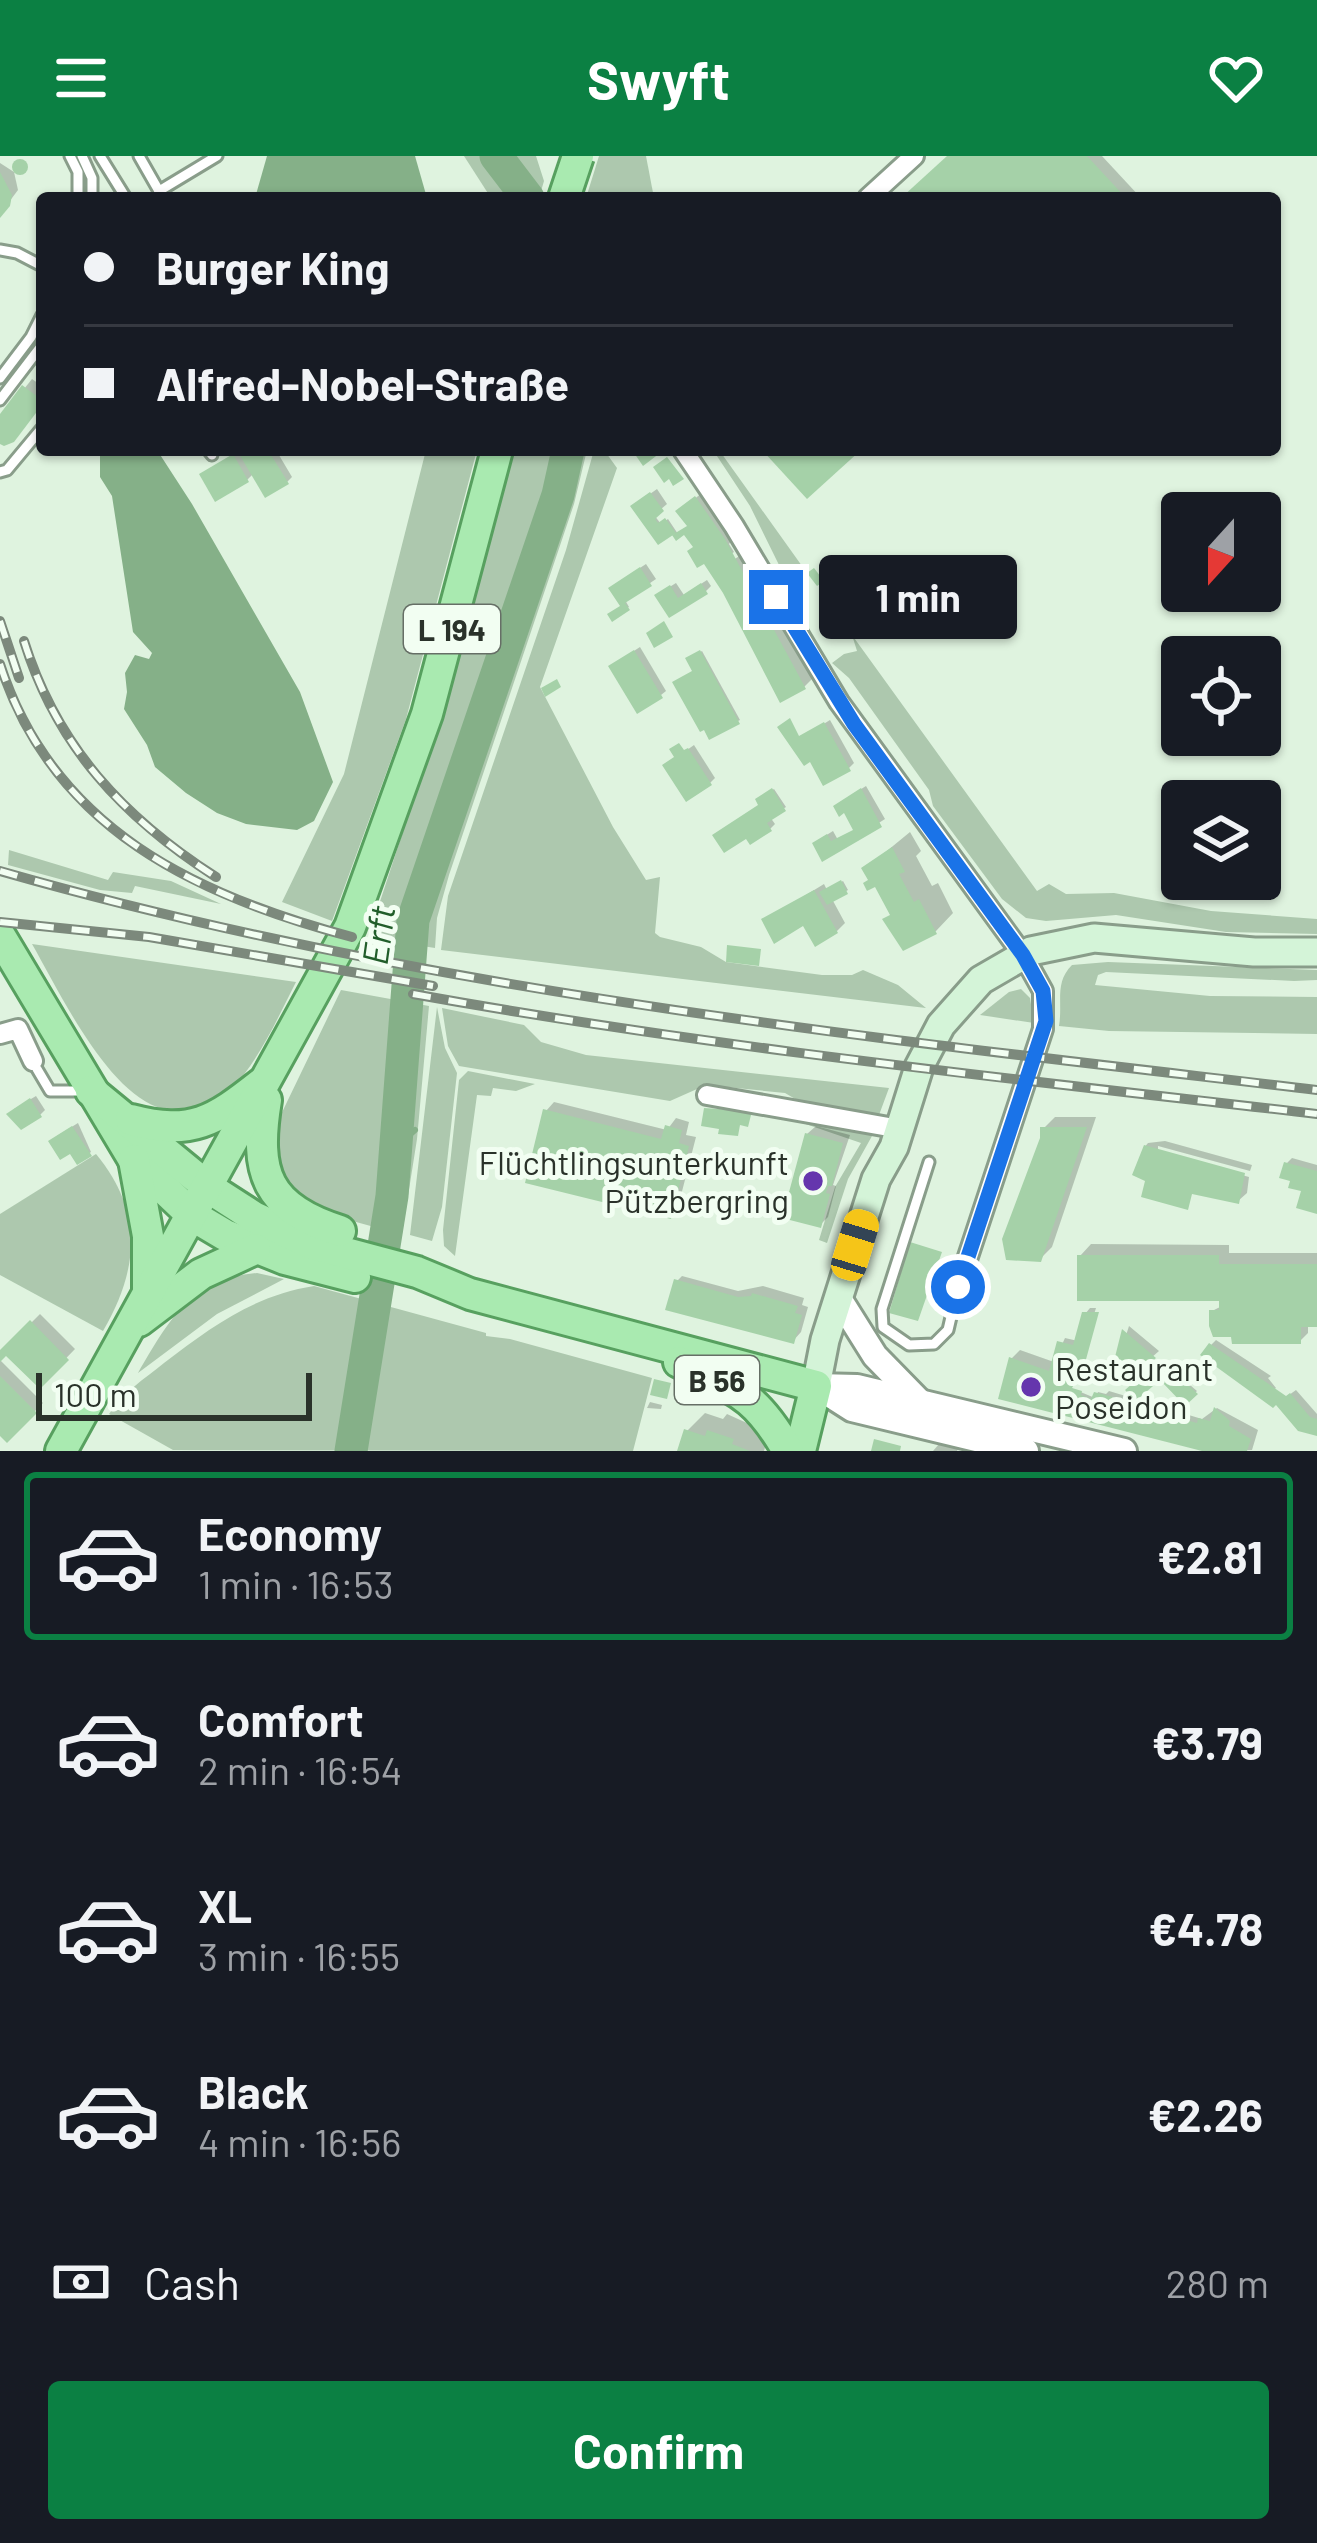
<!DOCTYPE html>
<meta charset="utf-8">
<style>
body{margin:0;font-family:Barlow,sans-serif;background:#242831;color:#f1f3f6;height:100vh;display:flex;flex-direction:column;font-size:45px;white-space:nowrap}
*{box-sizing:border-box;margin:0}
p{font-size:39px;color:#9ea1a6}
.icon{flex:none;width:66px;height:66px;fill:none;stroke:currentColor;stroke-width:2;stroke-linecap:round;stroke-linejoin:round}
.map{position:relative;height:1295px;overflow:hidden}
.panel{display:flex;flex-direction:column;background:#171b24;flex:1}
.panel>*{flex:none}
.guide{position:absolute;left:36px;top:36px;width:1245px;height:264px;border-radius:12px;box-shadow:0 3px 9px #0004;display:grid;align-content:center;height:264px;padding:0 48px;background:#171b24}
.needle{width:78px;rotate:201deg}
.buttons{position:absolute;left:1161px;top:336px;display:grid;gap:24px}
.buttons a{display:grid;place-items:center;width:120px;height:120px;border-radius:12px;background:#171b24;box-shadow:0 3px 9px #0004;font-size:60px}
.scale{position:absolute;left:36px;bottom:30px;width:276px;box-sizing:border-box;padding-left:12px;border:6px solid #2a322a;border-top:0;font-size:33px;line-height:42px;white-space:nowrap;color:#2a322a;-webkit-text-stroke:9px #f2fef2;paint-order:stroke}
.end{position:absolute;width:54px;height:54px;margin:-27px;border:15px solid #1a73e8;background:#fff;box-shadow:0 0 0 6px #fff}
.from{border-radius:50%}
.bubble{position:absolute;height:84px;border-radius:12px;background:#171b24;box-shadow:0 3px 9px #0004;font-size:39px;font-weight:700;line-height:84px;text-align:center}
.car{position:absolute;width:36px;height:72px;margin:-36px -18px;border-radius:15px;box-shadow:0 0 9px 3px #0007;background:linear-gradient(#f5c518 24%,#345 0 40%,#f5c518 0 76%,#345 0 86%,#f5c518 0)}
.guide b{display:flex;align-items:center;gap:42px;height:114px;font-size:45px}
.guide b+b{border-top:3px solid #363941}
.guide i{width:30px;height:30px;background:#f1f3f6}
ul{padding:21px 0 0;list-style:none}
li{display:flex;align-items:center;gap:36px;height:168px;margin:0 24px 18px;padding:0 24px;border:6px solid transparent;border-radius:12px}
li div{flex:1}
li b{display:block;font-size:45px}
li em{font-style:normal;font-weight:700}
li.on{border-color:#0b8043}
li>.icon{width:108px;height:108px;stroke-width:1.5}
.pay{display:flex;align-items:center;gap:30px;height:132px;padding:0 48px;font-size:45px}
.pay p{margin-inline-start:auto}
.cta{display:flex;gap:24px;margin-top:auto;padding:24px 48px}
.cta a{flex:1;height:138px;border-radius:12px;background:#0b8043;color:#fff;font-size:48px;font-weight:700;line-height:138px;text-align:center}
header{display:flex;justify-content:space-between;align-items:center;height:156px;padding:0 48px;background:#0b8043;color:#fff;font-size:54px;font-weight:700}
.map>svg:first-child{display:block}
</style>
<header><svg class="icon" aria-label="menu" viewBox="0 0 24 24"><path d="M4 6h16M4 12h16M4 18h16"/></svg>Swyft<svg class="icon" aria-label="heart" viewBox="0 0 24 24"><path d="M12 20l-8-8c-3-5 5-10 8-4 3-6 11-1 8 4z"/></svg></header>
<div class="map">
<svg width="1317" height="1295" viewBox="0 0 1317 1295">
<rect width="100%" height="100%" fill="#dff3df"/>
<g fill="#adc8ae">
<polygon points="464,0 487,0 520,42 491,42"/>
<polygon points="505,0 536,0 544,25 539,42 535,42 520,15"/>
<polygon points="599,0 646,0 654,42 586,42"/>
<polygon points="426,294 477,294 406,563 332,765 282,746 344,618"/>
<polygon points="512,294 564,294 547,357 507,465 402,786 370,776 458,508"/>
<polygon points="577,294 587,294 574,348 449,719 437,762 435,792 416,789"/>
<polygon points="594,294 604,294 617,312 540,531 613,671 646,724 660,721 655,777 660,781 701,791 726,806 822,819 852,819 863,814 898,829 926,852 441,794 448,740 566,394"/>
<polygon points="713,294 719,294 807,417 807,422 796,423 780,411 750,350"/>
<polygon points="852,479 1037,735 1049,728 1066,738 1114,737 1211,755 1317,763 1317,778 1226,776 1116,759 1046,765 1026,762 1002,743 933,650 929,634 849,522 832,507 844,498 857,495"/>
<polygon points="9,694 108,724 113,716 171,725 221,748 135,730 132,737 100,734 8,709"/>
<path d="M 32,788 L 296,826 C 270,877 248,931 197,961 L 194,952 C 181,953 169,955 157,951 C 104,931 59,835 32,788 Z"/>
<path d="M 1108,806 L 1317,814 L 1317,824 L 1294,825 L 1106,816 L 1098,819 L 1095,829 L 1210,840 L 1317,841 L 1317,878 L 1109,875 L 1059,870 C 1063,846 1054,827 1072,809 Z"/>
<polygon points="1021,833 1030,842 1034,867 980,859 1009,836"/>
<path d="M 341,834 L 429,850 L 417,983 L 402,1078 C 349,1064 259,1049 273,975 Z"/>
<polygon points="437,851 445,892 457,917 442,1051 432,1085 410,1079"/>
<polygon points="442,852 524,869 541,886 586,899 889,932 879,959 797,944 785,937 706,929 670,945 459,910 448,890"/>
<polygon points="468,915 535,928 516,935 493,932 491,940 477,939 455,1100 444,1090 443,1074 459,924"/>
<polygon points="792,960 868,976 872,980 848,1023 827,1087 819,1084 835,1031 861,987 791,963"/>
<path d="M 96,998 C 144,1056 139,1113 103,1175 L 0,1119 L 0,1058 Z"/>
<path d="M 257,1117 L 284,1123 L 217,1158 L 138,1217 C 169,1164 191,1123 257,1117 Z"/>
<path d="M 314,1130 L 486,1177 L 486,1180 L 510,1183 L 652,1222 L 633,1295 L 173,1294 L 109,1258 C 124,1236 144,1223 164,1207 C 211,1171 255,1139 314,1130 Z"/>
</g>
<g fill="#85b088">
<polygon points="267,0 415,0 427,42 255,42"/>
<polygon points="100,294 157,294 192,348 300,536 333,626 314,665 297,674 246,668 217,657 186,637 155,611 147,589 124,553 127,536 125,517 135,499 149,503 152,497 133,476 112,340 100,321"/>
</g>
<g fill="#0003">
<polygon points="950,0 1102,0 1141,42 904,42"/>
<polygon points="0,7 14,16 18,34 0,58"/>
<polygon points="32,223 42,230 42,247 0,284 0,263"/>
<polygon points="244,294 276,294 292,321 287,326 254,317 247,324 207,314"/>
<polygon points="657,333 667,348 654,359 661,368 668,363 678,378 690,369 679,355 702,337 732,384 729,388 734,396 714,409 714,416 741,399 748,411 752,409 813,522 804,531 781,543 708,408 715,397 698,408 691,395 696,390 685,375 677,381 673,375 658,385 633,350"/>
<polygon points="646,408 656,423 625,444 629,451 613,461 623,451 617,427"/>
<polygon points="707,424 711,430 706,435 670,458 663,435 676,427 684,439"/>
<polygon points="640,491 666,535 661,539 617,506"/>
<polygon points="702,495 740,564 738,565 688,503"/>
<polygon points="830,564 854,607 849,612 793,587"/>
<polygon points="694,589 715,622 710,627 687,594"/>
<polygon points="866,630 885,663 824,702 820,683 833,675 838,684 855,675 842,645"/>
<polygon points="774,633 786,651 770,661 775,668 770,673 751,685 762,648 758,643"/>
<polygon points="910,676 921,695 916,700 932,730 938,727 953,757 936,775 905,791 892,757 865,713"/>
<polygon points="843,725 848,734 832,743 845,767 837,775 765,764 824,728 827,734"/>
<polygon points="36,940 45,954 40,959 14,953"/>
<polygon points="554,946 667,974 676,962 689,966 686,979 696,981 678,1051 670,1060 546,955"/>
<polygon points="1055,961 1096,961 1052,1091 1040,1103 1043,973"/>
<polygon points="78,967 91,996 78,1005 57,980"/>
<polygon points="816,970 850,979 833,1029 836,1030 828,1061 820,1069 807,978"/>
<polygon points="1165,985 1252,1009 1250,1015 1158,990 1158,996 1249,1021 1247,1037 1238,1045 1148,1023 1143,993 1148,987"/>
<polygon points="1292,1002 1317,1009 1317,1055 1287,1007"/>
<polygon points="1091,1088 1229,1089 1229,1097 1317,1097 1317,1168 1308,1168 1308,1177 1300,1185 1212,1155 1222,1150 1222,1142 1080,1100"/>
<polygon points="682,1120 738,1135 763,1130 804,1142 802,1149 808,1151 801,1176 793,1185 677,1125"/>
<polygon points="1090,1152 1096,1152 1071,1232 1095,1242 1098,1236 1106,1238 1109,1235 1202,1263 1217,1252 1258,1274 1252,1294 1215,1295 1001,1241 1011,1203 1020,1194 1054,1206 1065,1182 1078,1185 1085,1158"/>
<polygon points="40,1158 75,1193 40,1229 6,1196 0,1202 0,1198"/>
<polygon points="1129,1170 1159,1195 1143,1209 1136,1204 1115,1214"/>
<polygon points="1216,1184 1271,1220 1268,1222 1276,1232 1265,1240 1211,1189"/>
<polygon points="0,1204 43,1247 7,1283 0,1276"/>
<polygon points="1162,1205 1197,1235 1185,1246 1160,1219 1129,1234"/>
<polygon points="1296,1234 1317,1258 1317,1276 1289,1239"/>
<polygon points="650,1246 662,1249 661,1253 647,1252"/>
<polygon points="705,1257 723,1263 727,1258 769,1277 764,1295 680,1295 687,1275"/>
<polygon points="939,1288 958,1293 957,1295 933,1295"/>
</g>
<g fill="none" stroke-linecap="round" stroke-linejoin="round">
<polyline stroke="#85b088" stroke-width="6" points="397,990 415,974"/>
<g stroke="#85b088" stroke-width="33">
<polyline points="496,0 528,42"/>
<polyline points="351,1295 392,1040 413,764 558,339 568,294"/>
</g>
</g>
<g fill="#a5d1a8">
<polygon points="947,0 1087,0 1126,42 901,42"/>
<circle cx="20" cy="11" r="8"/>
<polygon points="0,16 12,39 10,50 0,62"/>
<polygon points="22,229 42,244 42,249 14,286 4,290 0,288 0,258"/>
<polygon points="241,294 268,294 289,328 265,342 238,296"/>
<polygon points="632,294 664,294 643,310"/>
<polygon points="762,294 861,294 807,343"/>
<polygon points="233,298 249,326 215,346 199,318"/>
<polygon points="667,301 684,323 673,330 669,323 664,327 653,311"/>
<polygon points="650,336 664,355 655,363 658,367 665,362 676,377 658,389 630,350"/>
<polygon points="695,340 725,383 806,533 780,547 723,437 704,408 697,412 687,395 693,391 684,379 676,385 672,379 687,370 675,355"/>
<polygon points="640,411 652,430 625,447 630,454 612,466 607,458 620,450 608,432"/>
<polygon points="814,412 824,425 817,430 807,417"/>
<polygon points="701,427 708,438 669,462 654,439 670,429 678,442"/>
<polygon points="664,465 673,481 654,492 646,477"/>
<polygon points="634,494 663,542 637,558 608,510"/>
<polygon points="700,494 740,568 709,584 704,574 700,576 672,526 692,515 685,502"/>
<polygon points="557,523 561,531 545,541 541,532"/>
<polygon points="790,562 799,580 824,566 851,615 823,630 810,606 804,610 777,571"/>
<polygon points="679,587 684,594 688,592 712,629 686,646 662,609 674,601 669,593"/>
<polygon points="772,632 786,655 767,667 772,675 750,689 746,683 724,697 712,679 758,649 755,643"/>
<polygon points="861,632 882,671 822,706 812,687 827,678 831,685 853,674 844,657 839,661 833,650"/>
<polygon points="892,691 905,716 899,718 914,746 919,743 937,778 903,795 882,763 890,759 875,731 867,735 863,727 868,724 861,712"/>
<polygon points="841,724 848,738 827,749 819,736"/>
<polygon points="814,734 838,777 815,791 803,770 774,788 761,763"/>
<polygon points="727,789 761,793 759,810 726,806"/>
<polygon points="30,942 42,961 21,974 6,958"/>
<polygon points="704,952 752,955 748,971 740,969 738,980 718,978 719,973 701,970"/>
<polygon points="543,953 661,983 665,969 682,974 679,987 689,990 671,1063 525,1027"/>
<polygon points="72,970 92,1000 77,1009 70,998 60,1004 48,985"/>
<polygon points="1040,971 1087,971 1041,1106 1006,1104 1002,1083 1040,982"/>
<polygon points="805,977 843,987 832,1030 828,1030 826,1037 830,1038 821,1072 782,1062"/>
<polygon points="1144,989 1245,1017 1239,1048 1192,1038 1188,1054 1141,1041 1145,1025 1132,1019"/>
<polygon points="1284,1006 1317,1015 1317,1058 1296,1052 1301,1035 1288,1032 1290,1025 1279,1022"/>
<polygon points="910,1086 942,1096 918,1165 889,1157"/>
<polygon points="1077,1099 1219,1099 1219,1108 1317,1108 1317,1171 1301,1171 1301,1188 1232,1188 1231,1181 1213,1181 1209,1170 1209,1154 1219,1154 1219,1145 1077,1145"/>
<polygon points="674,1123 738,1141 751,1140 752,1137 798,1150 795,1157 802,1159 794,1188 665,1154"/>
<polygon points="1082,1156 1099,1156 1085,1207 1072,1232 1082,1235 1081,1239 1091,1243 1094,1236 1128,1245 1132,1241 1125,1234 1159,1204 1198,1238 1185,1250 1160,1224 1131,1249 1197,1267 1198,1262 1210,1265 1214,1251 1230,1265 1229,1270 1251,1283 1247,1295 1202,1295 998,1243 1009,1201 1049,1215 1057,1185 1073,1189"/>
<polygon points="30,1164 69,1204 40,1233 6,1200 0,1206 0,1194"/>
<polygon points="1122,1173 1156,1202 1143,1213 1136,1208 1128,1217 1111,1217"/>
<polygon points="1209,1187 1286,1240 1290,1237 1310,1261 1317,1263 1317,1280 1298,1275 1276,1249 1273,1252 1200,1199"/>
<polygon points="0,1220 37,1257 7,1287 0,1280"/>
<polygon points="654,1223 671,1227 667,1243 650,1239"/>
<polygon points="684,1273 705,1280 707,1274 734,1283 732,1288 750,1295 677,1295"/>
<polygon points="874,1283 901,1290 900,1295 871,1295"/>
</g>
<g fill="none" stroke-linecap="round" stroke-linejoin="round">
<defs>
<g id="service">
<polyline points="70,0 78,16 78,42"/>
<polyline points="82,0 92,22 92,42"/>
<polyline points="100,0 126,42"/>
<polyline points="139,0 163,42"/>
<polyline points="159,35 217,0"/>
<polyline points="0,94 17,97 42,110"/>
<polyline points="0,222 31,181 42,159"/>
<polyline points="0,244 42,189"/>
<polyline points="208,294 212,299"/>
<polyline points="0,316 7,314 42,272"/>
<polyline points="37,913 50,935 85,935"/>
<polyline points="929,1006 882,1153 883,1171 909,1189 934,1188 948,1174 958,1131"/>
</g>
<g id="minor">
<polyline points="868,42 914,0"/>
<polyline points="683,294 734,370 839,546 1023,799 1043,835 1043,873 958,1131"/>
<polyline points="0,878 18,873 33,905"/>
<polyline points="707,939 900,973"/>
</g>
<g id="tertiary">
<polyline points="838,1141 875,1200 919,1245"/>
<polyline points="816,1230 857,1231 1124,1295"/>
<polyline points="816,1230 852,1253 1026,1295"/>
</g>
<polyline id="secondary" points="816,1230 825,1184 876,1023 894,991 919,911 941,869 981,824 1031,795 1094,782 1254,796 1317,796"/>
<g id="primary">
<polyline points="0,780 134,1004 193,1060 225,1079 285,1103 355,1121"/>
<polyline points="91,935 209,1032 254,1061 312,1088 417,1116 470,1138 816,1230 800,1295"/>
<path d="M 266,944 C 254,1017 266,1052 340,1075"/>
<path d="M 131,964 C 192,980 214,965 261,928"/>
<polyline points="134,1004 148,1080 148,1135"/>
<polyline points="139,1165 201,1118 255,1093"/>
<path d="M 679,1206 C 736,1235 754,1236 788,1295"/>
<polyline points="61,1295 350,771 427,558 497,294"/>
</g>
</defs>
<use href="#service" stroke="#899d8a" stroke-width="15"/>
<use href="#minor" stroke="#899d8a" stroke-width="24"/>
<use href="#tertiary" stroke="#899d8a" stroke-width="30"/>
<use href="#secondary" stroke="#899d8a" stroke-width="33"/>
<use href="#primary" stroke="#57a05f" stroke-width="36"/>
<use href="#service" stroke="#fff" stroke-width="9"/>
<use href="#minor" stroke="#fff" stroke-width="18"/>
<use href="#tertiary" stroke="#fff" stroke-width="24"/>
<use href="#secondary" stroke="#d4f4d8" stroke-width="27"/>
<use href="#primary" stroke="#a9eab0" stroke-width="30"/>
<defs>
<g id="rail">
<polyline points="0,465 19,522"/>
<path d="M 24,485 C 57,591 124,662 216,721"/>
<path d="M 0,508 C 53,673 197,740 352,781"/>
<path d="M 0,715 C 428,837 876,882 1317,934"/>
<polyline points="0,766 149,781 433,830"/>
<path d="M 413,838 C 713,892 1015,923 1317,958"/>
</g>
</defs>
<use href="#rail" stroke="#7c897c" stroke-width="10"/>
<use href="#rail" stroke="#f2fef2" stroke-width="6" stroke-dasharray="18" stroke-linecap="butt"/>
<defs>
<polyline id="primary-bridge" points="564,42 578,0"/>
</defs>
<use href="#primary-bridge" stroke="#57a05f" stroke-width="36" stroke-linecap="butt"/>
<use href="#primary-bridge" stroke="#a9eab0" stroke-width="30"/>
</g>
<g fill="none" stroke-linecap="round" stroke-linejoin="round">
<polyline stroke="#1a73e8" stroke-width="15" points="776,441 854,568 1023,799 1043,835 1046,865 958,1131"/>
</g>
<g fill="#6536ad" stroke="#f2fef2" stroke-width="4.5">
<circle cx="813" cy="1025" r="12"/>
<circle cx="1031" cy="1231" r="12"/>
</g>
<g text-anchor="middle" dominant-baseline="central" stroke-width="10" stroke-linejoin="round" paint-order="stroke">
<g fill="#f2fef2" stroke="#666f66" stroke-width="3">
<rect x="404" y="449" width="96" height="48" rx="9"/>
<rect x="675" y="1200" width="84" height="48" rx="9"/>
</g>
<g font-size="30" font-weight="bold" fill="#2a322a">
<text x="452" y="473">L 194</text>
<text x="717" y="1224">B 56</text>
</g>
<g font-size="33" fill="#2a322a" stroke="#f2fef2" text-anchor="end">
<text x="789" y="1006">Flüchtlingsunterkunft<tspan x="789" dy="38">Pützbergring</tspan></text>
<text x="1055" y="1212" text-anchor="start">Restaurant<tspan x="1055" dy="38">Poseidon</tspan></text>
</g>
<g font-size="36" font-style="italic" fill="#225e2b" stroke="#f2fef2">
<text transform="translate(377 779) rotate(-82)">Erft</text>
</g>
</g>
</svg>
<div class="buttons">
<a><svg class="needle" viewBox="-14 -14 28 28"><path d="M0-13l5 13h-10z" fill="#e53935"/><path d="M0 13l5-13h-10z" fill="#9ea1a6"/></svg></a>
<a><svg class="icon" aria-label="locate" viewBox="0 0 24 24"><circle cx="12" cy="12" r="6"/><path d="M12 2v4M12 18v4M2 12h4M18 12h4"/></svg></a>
<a><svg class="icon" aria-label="layers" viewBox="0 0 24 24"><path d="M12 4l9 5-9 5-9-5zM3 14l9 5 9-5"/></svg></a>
</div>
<div class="scale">100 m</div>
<i class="end from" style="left:958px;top:1131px"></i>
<i class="end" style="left:776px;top:441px"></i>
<div class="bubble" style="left:819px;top:399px;width:198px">1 min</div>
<i class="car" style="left:855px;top:1089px;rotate:17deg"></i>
<div class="guide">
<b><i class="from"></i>Burger King</b>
<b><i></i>Alfred-Nobel-Straße</b>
</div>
</div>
<section class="panel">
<ul>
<li class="on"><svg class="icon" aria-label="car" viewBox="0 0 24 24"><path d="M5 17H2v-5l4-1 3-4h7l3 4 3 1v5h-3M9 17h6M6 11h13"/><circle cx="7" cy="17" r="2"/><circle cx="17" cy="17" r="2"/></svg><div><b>Economy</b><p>1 min · 16:53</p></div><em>€2.81</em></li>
<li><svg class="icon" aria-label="car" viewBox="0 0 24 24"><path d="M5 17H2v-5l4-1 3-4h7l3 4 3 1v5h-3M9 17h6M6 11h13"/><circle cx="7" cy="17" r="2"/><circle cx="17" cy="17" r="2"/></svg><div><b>Comfort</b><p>2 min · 16:54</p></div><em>€3.79</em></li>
<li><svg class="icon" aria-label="car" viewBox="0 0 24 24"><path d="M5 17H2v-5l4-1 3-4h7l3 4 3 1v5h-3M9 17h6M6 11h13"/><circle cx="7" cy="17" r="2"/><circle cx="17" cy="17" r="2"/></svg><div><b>XL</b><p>3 min · 16:55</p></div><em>€4.78</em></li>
<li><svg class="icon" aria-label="car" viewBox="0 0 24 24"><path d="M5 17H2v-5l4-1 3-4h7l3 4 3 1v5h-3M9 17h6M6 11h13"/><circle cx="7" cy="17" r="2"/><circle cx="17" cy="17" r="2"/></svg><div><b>Black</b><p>4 min · 16:56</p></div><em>€2.26</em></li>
</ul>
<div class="pay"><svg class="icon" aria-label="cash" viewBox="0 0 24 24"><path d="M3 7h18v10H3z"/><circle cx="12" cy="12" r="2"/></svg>Cash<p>280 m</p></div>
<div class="cta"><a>Confirm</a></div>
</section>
